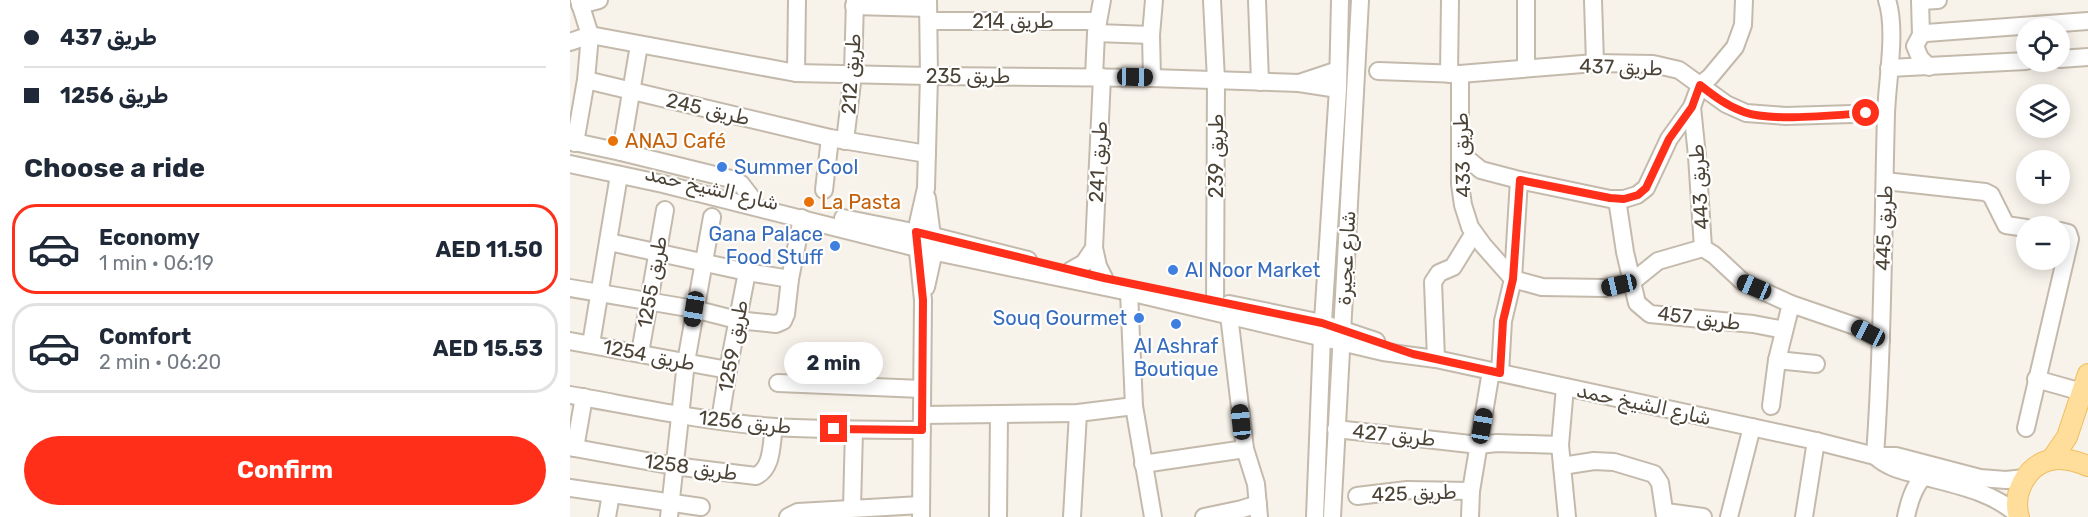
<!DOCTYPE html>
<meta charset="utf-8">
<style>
body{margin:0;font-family:Rubik,Cairo,sans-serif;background:#f6f6f7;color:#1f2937;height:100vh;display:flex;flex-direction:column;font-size:22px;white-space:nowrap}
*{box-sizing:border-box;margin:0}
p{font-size:20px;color:#747a83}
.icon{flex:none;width:33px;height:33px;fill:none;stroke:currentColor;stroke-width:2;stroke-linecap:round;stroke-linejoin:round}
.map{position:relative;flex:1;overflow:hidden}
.drawer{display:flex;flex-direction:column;background:#fff;width:570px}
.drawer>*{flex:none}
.guide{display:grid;align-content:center;height:132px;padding:0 24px;background:#fff}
.tools{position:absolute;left:1446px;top:18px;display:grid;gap:12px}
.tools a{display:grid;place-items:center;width:54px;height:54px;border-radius:50%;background:#fff;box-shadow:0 3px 15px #0003;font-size:30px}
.end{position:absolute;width:27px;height:27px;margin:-14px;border:8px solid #ff2f19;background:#fff;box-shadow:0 0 0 3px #fff}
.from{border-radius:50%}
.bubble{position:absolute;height:42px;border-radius:21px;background:#fff;box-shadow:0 3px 15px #0003;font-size:20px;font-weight:700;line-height:42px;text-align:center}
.car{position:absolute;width:18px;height:36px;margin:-18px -9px;border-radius:8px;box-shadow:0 0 4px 2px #0007;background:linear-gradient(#222 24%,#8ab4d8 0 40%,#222 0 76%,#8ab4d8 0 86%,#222 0)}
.guide b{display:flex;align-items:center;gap:21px;height:57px;font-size:22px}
.guide b+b{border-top:2px solid #e0e1e3}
.guide i{width:15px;height:15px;background:#1f2937}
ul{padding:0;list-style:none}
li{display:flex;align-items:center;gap:18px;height:90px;margin:0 12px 9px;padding:0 12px;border:3px solid #e0e1e3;border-radius:24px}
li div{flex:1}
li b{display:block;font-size:22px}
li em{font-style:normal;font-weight:700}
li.selected{border-color:#ff2f19}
li>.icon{width:54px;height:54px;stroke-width:1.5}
h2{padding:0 24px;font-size:27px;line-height:72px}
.action{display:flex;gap:12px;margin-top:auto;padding:12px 24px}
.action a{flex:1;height:69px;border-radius:36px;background:#ff2f19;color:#fff;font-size:24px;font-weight:700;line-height:69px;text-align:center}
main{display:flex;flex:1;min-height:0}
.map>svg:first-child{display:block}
</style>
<main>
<section class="drawer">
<div class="guide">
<b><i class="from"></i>طريق 437</b>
<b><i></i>طريق 1256</b>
</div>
<h2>Choose a ride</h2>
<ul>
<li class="selected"><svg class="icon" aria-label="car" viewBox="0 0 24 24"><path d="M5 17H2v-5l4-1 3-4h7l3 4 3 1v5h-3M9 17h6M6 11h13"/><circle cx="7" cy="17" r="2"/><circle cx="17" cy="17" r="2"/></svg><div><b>Economy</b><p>1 min · 06:19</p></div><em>AED 11.50</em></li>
<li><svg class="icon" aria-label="car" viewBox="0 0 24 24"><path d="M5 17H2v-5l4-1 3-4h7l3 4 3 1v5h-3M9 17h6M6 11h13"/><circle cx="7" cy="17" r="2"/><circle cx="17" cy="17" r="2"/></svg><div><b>Comfort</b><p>2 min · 06:20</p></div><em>AED 15.53</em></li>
</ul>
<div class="action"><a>Confirm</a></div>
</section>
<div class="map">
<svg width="1518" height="517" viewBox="0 0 1518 517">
<rect width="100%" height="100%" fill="#f7f2ea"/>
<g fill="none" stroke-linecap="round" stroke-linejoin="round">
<defs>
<g id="minor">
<polyline points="642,0 646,80 645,312"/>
<polyline points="687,0 690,82"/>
<polyline points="956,0 956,68"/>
<polyline points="1023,0 1025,63"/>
<polyline points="1350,0 1351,35"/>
<polyline points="1350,1 1368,0"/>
<polyline points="10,5 29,0"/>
<polyline points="284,6 358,8"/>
<polyline points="359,21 528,21"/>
<polyline points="526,33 581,35"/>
<polyline points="0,42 20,35 226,73 359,76 582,78 729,83"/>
<polyline points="1490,59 1518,57"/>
<polyline points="1359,67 1350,58 1345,46 1351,35 1356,33 1518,21"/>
<polyline points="1319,68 1456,61"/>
<polyline points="808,71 890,74 1025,63 1083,64 1109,70 1156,104 1176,113 1216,116 1316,113"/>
<polyline points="226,73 227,0"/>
<polyline points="879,74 880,0"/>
<polyline points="890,74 890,184 893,205 900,227 913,245 943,279 972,287 1035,288 1062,282 1088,261 1133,248 1144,255 1173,282 1221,304 1285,326 1311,340"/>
<polyline points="524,77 526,33 532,0"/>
<polyline points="582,78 581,35 584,0"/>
<polyline points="16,80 260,138 357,154"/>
<polyline points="768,89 729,83 768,70"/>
<polyline points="0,141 51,152 161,179 171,184 181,197"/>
<polyline points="275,141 283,74 285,0"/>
<polyline points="5,143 16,80 20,35 9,0"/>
<polyline points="51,152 69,45"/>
<polyline points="890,153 911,170 949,180 1040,199 1054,199 1067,195 1076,188 1099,139 1122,107"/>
<polyline points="0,164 93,184 347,248 559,292 813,352 866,359 1246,441 1305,456 1326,456 1410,478 1436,480 1455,478"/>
<polyline points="1315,181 1415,192 1421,195 1436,225 1456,228"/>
<polyline points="254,190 260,138"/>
<polyline points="1047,199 1055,252 1067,303 1080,314 1183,324 1214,330"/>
<polyline points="273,218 363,236 458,260"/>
<polyline points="39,242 177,272 220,279"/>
<polyline points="524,248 532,77"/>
<polyline points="1133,248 1127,156 1122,107 1130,85 1140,77 1165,47 1173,25 1174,0"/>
<polyline points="500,271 514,263 524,248 528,266 534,278"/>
<polyline points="356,287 364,251 357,198"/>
<polyline points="0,288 124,309 167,320 206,324 213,321 216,314 220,279 232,218"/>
<polyline points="559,292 564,406 583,517"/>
<polyline points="659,304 752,323 806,341"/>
<polyline points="660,305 659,315 675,449 686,484 689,517"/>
<polyline points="0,341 158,370"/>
<polyline points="21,344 49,175"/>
<polyline points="70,353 95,210"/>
<polyline points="866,359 863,282 869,273 883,267 904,233"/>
<polyline points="1207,360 1246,364"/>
<polyline points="930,373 933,321 943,279 949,180"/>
<polyline points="1466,379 1512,392"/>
<polyline points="208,383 352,389"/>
<polyline points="995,387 990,445 997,517"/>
<path d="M 0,395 C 68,407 136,422 205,427 C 254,430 303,430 352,430"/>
<polyline points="1201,406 1207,360 1221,304"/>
<polyline points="353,415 508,413 564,406"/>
<polyline points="150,420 158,370 177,272"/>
<polyline points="1456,428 1500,239 1498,233 1490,231"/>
<polyline points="766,429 909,445 927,443 990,445"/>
<path d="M 0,447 L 104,466 L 186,476 C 203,468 201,444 204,427"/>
<polyline points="5,448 14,397"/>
<path d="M 1305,456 C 1313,342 1313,228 1316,114 C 1317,81 1327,30 1317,0"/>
<path d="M 1305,456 C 1319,469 1335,471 1352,476 C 1386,485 1421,491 1448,515"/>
<polyline points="573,464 675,449"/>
<polyline points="992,466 1024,461 1044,462 1084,474 1090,483 1095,517"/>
<polyline points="0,488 131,507"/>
<polyline points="787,496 837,490 901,491"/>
<polyline points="282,508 284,430"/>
<polyline points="1096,512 1133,517"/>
<polyline points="37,517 41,494"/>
<polyline points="99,517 116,362 142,217"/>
<polyline points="218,517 228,512 351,505"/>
<polyline points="351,517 353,300 346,232 356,188 359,76 358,0"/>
<polyline points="428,517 429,414"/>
<polyline points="502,517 508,413"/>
<polyline points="634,517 672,509 688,504"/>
<polyline points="745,517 752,337 768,89 770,0"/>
<polyline points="762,517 790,0"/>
<polyline points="900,517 901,491 921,371"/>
<polyline points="1159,517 1182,427"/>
<polyline points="1234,517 1246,441"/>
<path d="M 1336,517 C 1339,502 1346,479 1360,472"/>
</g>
<g id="major">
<polyline points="1481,460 1497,437 1518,374"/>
<path d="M 1449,517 C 1442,494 1456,466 1480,460 C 1493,457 1506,461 1518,466"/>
</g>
</defs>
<use href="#minor" stroke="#c4baac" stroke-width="20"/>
<use href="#major" stroke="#f1bd5e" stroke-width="22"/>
<use href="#minor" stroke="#fff" stroke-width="16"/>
<use href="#major" stroke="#ffdd9b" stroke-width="20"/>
</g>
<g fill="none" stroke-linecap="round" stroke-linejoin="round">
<path stroke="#ff2f19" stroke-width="8" d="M 264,429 L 352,430 L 353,300 L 346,232 L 534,278 L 752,323 L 843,354 L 930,373 L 933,321 L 943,279 L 950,180 L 1040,198 L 1054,199 L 1068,195 L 1076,188 L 1099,139 L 1122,107 L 1130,85 C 1144,96 1157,106 1174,112 C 1200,122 1265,115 1296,113"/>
</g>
<g fill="#e8710a" stroke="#fff" stroke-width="2">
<circle cx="43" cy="141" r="6"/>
<circle cx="239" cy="202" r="6"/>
</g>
<g fill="#3f7fe0" stroke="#fff" stroke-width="2">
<circle cx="152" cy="167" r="6"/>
<circle cx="265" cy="246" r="6"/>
<circle cx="603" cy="270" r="6"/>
<circle cx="569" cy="318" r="6"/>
<circle cx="606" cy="324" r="6"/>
</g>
<g text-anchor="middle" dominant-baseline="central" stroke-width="4.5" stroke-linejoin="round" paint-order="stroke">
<g font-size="20" fill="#4c4337" stroke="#fff">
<text x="443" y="21">طريق 214</text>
<text transform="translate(1051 67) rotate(2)">طريق 437</text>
<text transform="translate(281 74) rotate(-86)">طريق 212</text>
<text x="398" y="76">طريق 235</text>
<text transform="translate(138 109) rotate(13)">طريق 245</text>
<text transform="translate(892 155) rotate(-92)">طريق 433</text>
<text transform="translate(646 156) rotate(-90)">طريق 239</text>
<text transform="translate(528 162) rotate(-87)">طريق 241</text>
<text transform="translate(1129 187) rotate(-94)">طريق 443</text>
<text transform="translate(142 188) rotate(13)">شارع الشيخ حمد</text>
<text transform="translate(1314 228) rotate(-88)">طريق 445</text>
<text transform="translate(776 258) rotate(-87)">شارع عجيرة</text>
<text transform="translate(82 282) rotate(-80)">طريق 1255</text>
<text transform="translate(1129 318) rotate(7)">طريق 457</text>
<text transform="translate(163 346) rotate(-80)">طريق 1259</text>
<text transform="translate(79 355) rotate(11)">طريق 1254</text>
<text transform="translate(1074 404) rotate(12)">شارع الشيخ حمد</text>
<text transform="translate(175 422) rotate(6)">طريق 1256</text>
<text transform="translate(824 435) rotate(6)">طريق 427</text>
<text transform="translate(121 467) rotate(8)">طريق 1258</text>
<text transform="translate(844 493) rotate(-2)">طريق 425</text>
</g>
<g font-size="20" fill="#c56008" stroke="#fff" text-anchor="start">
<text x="55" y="141">ANAJ Café</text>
<text x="251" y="202">La Pasta</text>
</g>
<g font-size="20" fill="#366cbe" stroke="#fff" text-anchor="start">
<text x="164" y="167">Summer Cool</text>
<text x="253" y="234" text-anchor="end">Gana Palace<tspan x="253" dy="23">Food Stuff</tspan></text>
<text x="615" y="270">Al Noor Market</text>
<text x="557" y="318" text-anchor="end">Souq Gourmet</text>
<text x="606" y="346" text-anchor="middle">Al Ashraf<tspan x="606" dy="23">Boutique</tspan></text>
</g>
</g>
</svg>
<div class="tools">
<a><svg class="icon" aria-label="locate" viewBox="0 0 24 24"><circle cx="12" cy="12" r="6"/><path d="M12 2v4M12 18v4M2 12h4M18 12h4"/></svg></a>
<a><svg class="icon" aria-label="layers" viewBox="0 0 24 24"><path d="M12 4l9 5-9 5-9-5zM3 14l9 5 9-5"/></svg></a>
<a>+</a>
<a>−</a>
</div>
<i class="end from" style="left:1296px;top:113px"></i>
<i class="end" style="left:264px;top:429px"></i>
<div class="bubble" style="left:214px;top:342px;width:99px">2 min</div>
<i class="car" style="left:565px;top:77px;rotate:91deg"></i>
<i class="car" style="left:1049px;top:285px;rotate:257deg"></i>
<i class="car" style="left:1184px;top:287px;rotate:293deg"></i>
<i class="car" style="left:124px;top:309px;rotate:189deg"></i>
<i class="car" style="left:1298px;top:333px;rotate:297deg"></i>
<i class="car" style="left:671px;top:422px;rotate:354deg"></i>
<i class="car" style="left:912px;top:426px;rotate:10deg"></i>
</div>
</main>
